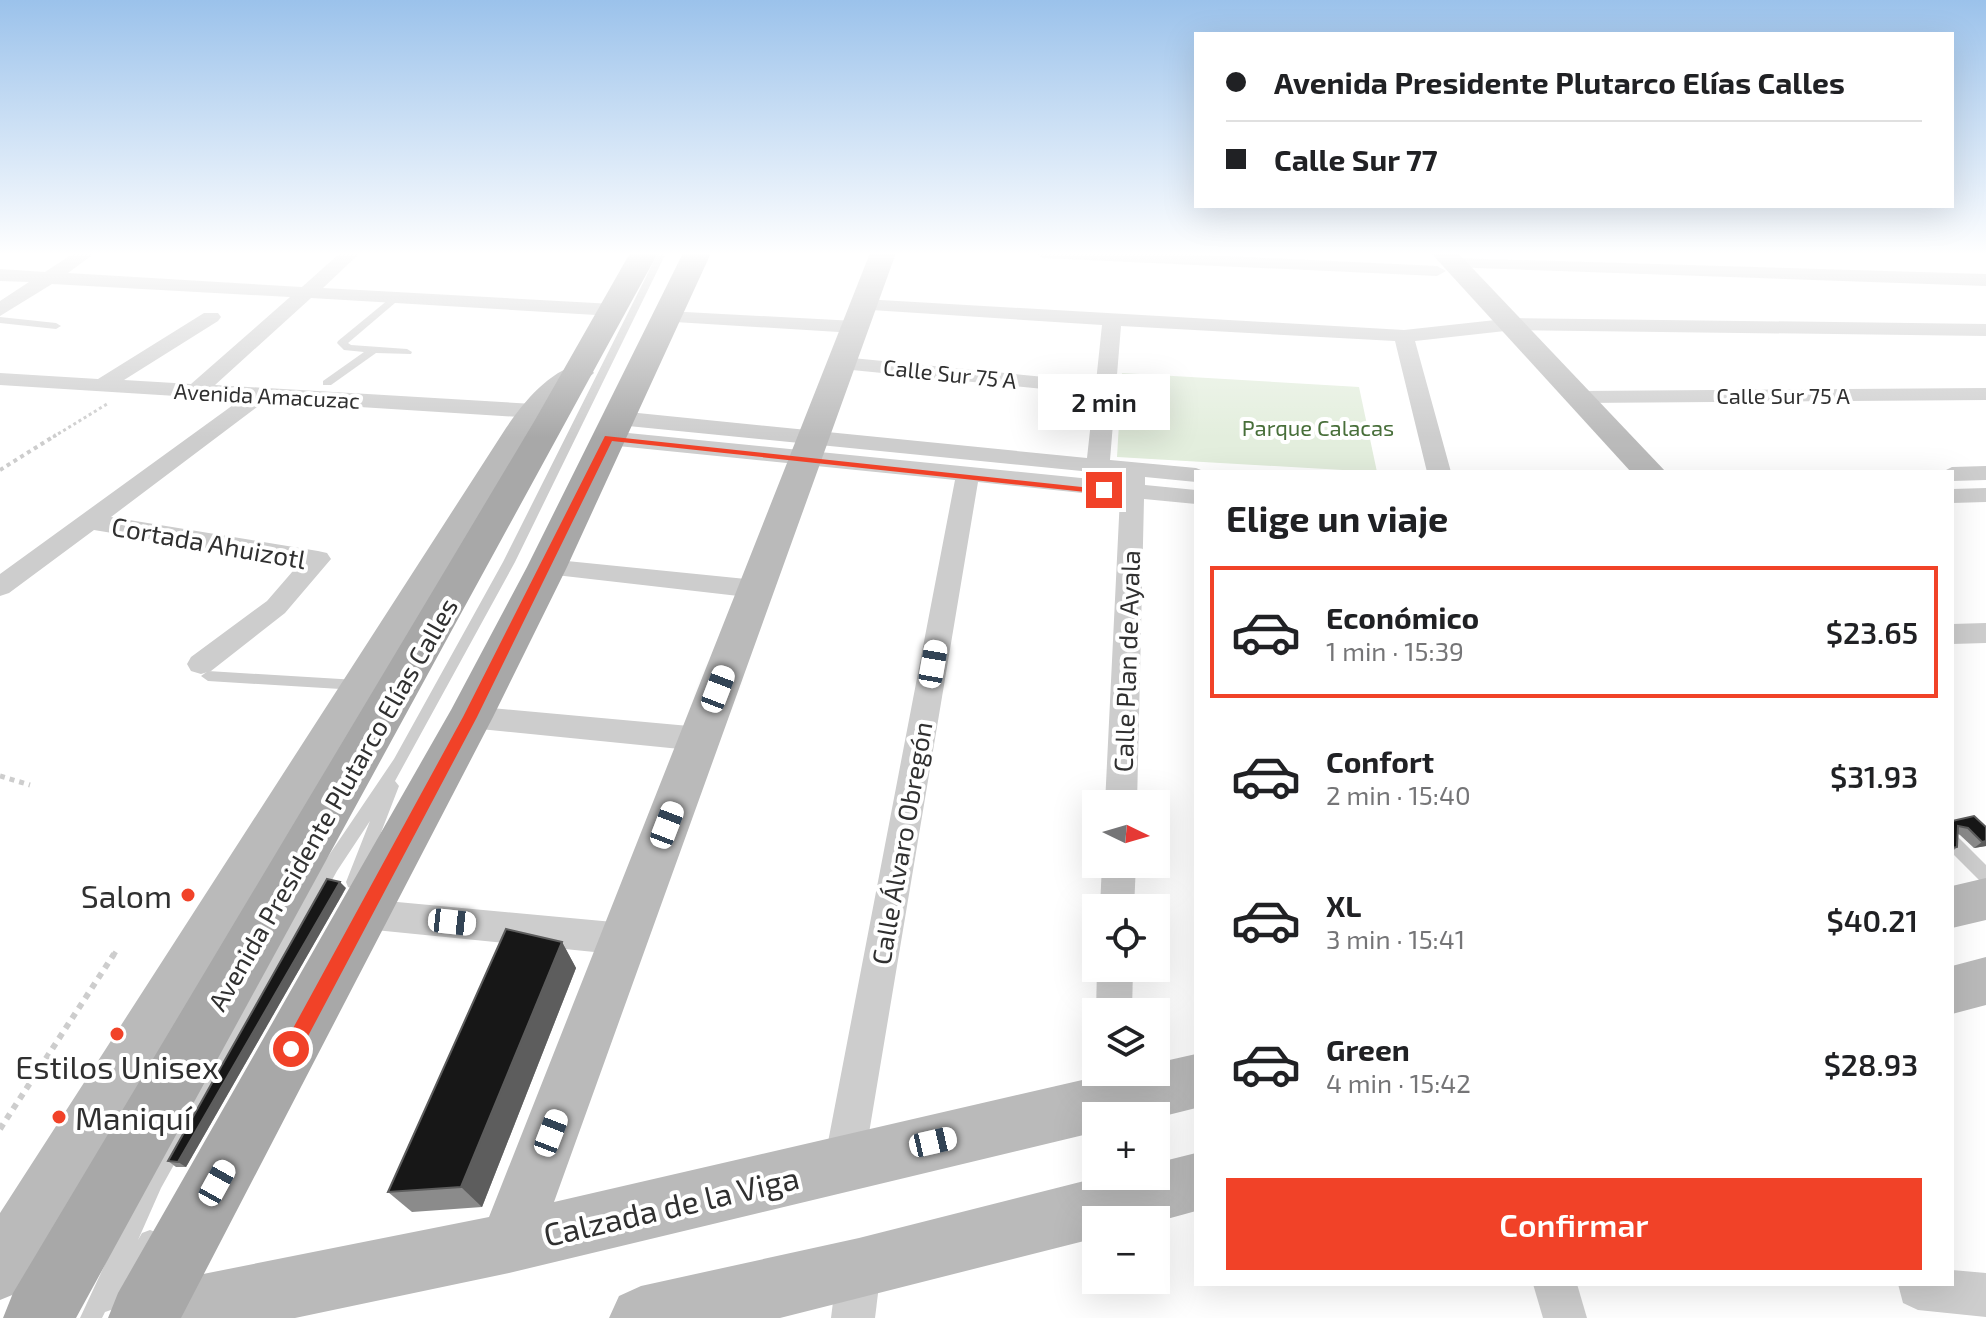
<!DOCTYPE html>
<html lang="es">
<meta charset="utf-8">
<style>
body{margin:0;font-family:"Exo 2",sans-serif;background:#f2f2f2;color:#202124;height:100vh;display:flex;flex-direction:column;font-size:30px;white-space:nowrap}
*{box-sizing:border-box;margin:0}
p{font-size:26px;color:#757577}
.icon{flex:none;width:44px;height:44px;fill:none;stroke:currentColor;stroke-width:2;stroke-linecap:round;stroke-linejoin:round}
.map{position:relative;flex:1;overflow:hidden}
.details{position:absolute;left:1194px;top:470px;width:760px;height:816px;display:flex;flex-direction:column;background:#fff;border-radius:0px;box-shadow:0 8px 32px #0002}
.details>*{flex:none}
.guide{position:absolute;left:1194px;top:32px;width:760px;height:176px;border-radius:0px;box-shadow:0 8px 32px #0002;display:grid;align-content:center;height:176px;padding:0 32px;background:#fff}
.needle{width:52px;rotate:95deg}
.tools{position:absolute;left:1082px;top:790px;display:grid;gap:16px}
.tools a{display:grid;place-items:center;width:88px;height:88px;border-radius:0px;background:#fff;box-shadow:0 8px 32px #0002;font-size:40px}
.end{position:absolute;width:36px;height:36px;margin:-18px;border:10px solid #f14228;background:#fff;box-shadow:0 0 0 4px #fff}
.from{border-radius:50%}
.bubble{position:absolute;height:56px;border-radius:0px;background:#fff;box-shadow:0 8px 32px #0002;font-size:26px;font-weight:600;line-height:56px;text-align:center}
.car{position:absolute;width:24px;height:48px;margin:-24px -12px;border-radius:10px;box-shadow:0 0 6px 2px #0007;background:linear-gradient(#fff 24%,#345 0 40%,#fff 0 76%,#345 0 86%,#fff 0)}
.guide b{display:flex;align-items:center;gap:28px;height:76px;font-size:30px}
.guide b+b{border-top:2px solid #e0e0e0}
.guide i{width:20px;height:20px;background:#202124}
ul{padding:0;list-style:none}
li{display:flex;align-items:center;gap:24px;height:132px;margin:0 16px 12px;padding:0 16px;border:4px solid transparent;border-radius:0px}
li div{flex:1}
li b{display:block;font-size:30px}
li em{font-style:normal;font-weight:600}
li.on{border-color:#f14228}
li>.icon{width:72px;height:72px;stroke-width:1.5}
h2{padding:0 32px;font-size:36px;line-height:96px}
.cta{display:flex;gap:16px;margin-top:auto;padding:16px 32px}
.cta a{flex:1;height:92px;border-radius:0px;background:#f14228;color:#fff;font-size:32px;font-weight:600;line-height:92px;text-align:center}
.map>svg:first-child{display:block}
</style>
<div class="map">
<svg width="1986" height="1318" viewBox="0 0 1986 1318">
<rect width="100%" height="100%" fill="#fff"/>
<polygon fill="#e3eedd" points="1122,373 1359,387 1377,472 1117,457"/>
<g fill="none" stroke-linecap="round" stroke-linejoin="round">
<polyline stroke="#cdcdcd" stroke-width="3" stroke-dasharray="3 3" stroke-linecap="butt" points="53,437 107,404"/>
<polyline stroke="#cdcdcd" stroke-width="4" stroke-dasharray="4 4" stroke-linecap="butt" points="0,470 56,435"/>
<g stroke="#cdcdcd" stroke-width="5" stroke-dasharray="5 5" stroke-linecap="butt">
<polyline points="0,776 30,785"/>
<polyline points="113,956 117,950"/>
</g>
<polyline stroke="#cdcdcd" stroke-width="6" stroke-dasharray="6 6" stroke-linecap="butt" points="0,1129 114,954"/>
<g fill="#cdcdcd" fill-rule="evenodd">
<polygon points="658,253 666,253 515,562 395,781 399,786 360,887 354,889 348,887 346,882 370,821 337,871 161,1188 138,1240 142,1233 150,1230 158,1233 161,1241 158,1249 114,1309 105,1312 102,1318 80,1318 147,1174 325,861 394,759 503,562"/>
<polygon points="394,295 402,297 348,343 351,345 407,349 412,352 411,354 376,353 331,385 323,385 323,381 364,352 344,350 337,343 338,341"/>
<polygon points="0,317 56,323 61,326 56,329 0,323"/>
<polygon points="208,671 357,680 362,681 364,685 362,689 357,690 208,681 201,676"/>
<polygon points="1952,835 1958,837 1986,865 1986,883 1980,881 1952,853"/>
</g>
<g fill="#cdcdcd" fill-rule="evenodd">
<polygon points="74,253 95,253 68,273 302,287 340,253 360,253 323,288 613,304 623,310 613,316 311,298 215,385 534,404 545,411 534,418 265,401 111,517 318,551 327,553 331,559 285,613 211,671 201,674 191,671 187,664 191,657 267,601 299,564 94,530 9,593 0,596 0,574 240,400 0,385 0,373 98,379 204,313 218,313 221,317 218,321 124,380 191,384 290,297 52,284 0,316 0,301 29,282 0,281 0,269 45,272"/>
<polygon points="1034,253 1163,253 1437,266 1446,271 1437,276 1043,258"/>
<polygon points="1454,258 1986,274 1986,286 1448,267 1448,259"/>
<polygon points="863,299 1404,330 1514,318 1986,324 1986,336 1514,330 1415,341 1451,472 1427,472 1395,341 1121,326 1110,460 1196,468 1206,472 1196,472 1196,482 1145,477 1145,485 1196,490 1196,504 1144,499 1137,804 1105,804 1120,497 978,482 864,1163 858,1177 844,1183 830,1177 824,1163 955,480 608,445 597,438 608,431 1121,482 1122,475 618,425 607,418 618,411 1087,458 1094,394 842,369 832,363 842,357 1096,382 1102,325 856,309 853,305"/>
<polygon points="666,311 855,321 865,327 855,333 659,321 656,317 659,313"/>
<polygon points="1986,388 1986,400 1580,403 1569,397 1580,391"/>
<polygon points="1986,466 1986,480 1952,481 1952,472 1942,472 1952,467"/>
<polygon points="1986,488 1986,502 1952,503 1952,489"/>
<polygon points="547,559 756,580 765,583 769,589 765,595 756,598 538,573 534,567 538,561"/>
<polygon points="1986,623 1986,643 1952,644 1952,624"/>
<polygon points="470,706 700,727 711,731 715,739 711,747 700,751 470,728 460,725 455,717 460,709"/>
<polygon points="1102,864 1136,864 1134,908 1100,908"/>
<polygon points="365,899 624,923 636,928 641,939 636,950 624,955 365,929 353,925 348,914 353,903"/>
<polygon points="1097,968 1133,968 1132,1012 1096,1013"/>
<polygon points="859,1247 874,1254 881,1269 875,1318 831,1318 837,1269 844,1254"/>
<polygon points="1952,1270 1986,1273 1986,1317 1918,1310 1903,1303 1898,1284 1952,1284"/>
<polygon points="1533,1284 1577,1284 1587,1318 1543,1318"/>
</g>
<g fill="#bababa" fill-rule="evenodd">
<polygon points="870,253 896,253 554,1202 1117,1072 1156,1072 1156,1063 1196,1054 1196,1108 1156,1118 1096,1116 1096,1132 509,1273 295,1318 111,1318 121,1296 143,1286 489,1217"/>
<polygon points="1431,253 1458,253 1666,472 1631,472"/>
<path d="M 579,364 L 590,367 L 594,373 L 557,405 L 536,431 L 22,1291 L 0,1300 L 0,1213 L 506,428 C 523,403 548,372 579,364 Z"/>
<polygon points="1986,878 1986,920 1952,928 1952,886"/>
<polygon points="1986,957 1986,1005 1952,1014 1952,966"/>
<polygon points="1196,1153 1196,1211 1156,1222 1096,1220 1096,1238 780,1318 609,1318 619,1296 641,1286 859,1238 1104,1176 1156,1176 1156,1163"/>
</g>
<g fill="#a8a8a8" fill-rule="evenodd">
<polygon points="630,253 658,253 76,1318 3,1318 13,1293 535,420"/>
<polygon points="683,253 711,253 567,567 493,717 181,1318 108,1318 118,1293 451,710 527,567"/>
</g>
</g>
<g fill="#8b8b8b">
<polygon points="1952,821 1986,827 1986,846 1974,848 1960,835 1958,834 1957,847 1952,852"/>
<polygon points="346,888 186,1167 176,1167 168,1161"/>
<polygon points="562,942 576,968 482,1207 412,1212 388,1192"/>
</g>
<g fill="#5d5d5d">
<polygon points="1986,841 1986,846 1974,848 1982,842"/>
<polygon points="340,882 346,888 186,1167 178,1162"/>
<polygon points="562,942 576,968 482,1207 461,1187"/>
</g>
<g fill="#171717" stroke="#5d5d5d" stroke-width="2">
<polygon points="1974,816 1986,827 1986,841 1982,842 1968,828 1958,826 1957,847 1952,848 1952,821"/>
<polygon points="327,879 340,882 178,1162 168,1161"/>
<polygon points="506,929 562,942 461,1187 388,1192"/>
</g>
<linearGradient id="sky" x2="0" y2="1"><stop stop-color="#9bc2eb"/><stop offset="0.58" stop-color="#fff"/><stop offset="1" stop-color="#fff" stop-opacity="0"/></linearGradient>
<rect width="1986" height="438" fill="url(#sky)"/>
<polygon fill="#f14228" points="605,436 1110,490 1104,494 612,441 477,717 298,1055 285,1055 285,1043 463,717"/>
<g fill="#f14228" stroke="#fff" stroke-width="3">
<circle cx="188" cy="895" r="8"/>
<circle cx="117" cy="1034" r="8"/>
<circle cx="59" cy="1117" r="8"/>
</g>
<g text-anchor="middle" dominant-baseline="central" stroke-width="8" stroke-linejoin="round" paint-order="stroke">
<g font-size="22" fill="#303030" stroke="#fff">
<text transform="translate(950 373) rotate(6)">Calle Sur 75 A</text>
<text transform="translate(267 395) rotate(3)">Avenida Amacuzac</text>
<text x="1783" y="395">Calle Sur 75 A</text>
</g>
<g font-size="22" fill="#486f3a" stroke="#fff">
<text x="1318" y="427">Parque Calacas</text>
</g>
<g font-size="26" fill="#303030" stroke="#fff">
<text transform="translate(209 542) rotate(10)">Cortada Ahuizotl</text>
<text transform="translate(1126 661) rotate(-88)">Calle Plan de Ayala</text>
<text transform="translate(332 804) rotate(-60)">Avenida Presidente Plutarco Elías Calles</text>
<text transform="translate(901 843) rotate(-80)">Calle Álvaro Obregón</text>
</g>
<g font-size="32" fill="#303030" stroke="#fff" text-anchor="end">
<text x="172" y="895">Salom</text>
<text x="117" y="1066" text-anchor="middle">Estilos Unisex</text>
<text x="75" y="1117" text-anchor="start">Maniquí</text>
</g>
<g font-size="32" fill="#303030" stroke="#fff">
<text transform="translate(671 1205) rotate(-13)">Calzada de la Viga</text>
</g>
</g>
</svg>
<div class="tools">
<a><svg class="needle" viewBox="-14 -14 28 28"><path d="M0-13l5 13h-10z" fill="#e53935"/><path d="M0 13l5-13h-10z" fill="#757577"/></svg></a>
<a><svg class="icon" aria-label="locate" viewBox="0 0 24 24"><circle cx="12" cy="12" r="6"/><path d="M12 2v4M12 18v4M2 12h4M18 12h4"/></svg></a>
<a><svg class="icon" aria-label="layers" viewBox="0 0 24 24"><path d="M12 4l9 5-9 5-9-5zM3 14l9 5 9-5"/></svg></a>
<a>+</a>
<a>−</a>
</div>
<i class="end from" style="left:291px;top:1049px"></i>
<i class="end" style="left:1104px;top:490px"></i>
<div class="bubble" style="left:1038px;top:374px;width:132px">2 min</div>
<i class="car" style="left:933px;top:664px;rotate:10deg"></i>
<i class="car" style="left:718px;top:689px;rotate:21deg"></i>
<i class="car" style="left:667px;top:825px;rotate:21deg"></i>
<i class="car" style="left:452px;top:922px;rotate:96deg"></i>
<i class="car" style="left:551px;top:1133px;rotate:21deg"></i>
<i class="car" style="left:933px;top:1142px;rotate:77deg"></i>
<i class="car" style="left:217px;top:1183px;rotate:29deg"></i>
<div class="guide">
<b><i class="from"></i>Avenida Presidente Plutarco Elías Calles</b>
<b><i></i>Calle Sur 77</b>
</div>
<section class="details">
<h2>Elige un viaje</h2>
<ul>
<li class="on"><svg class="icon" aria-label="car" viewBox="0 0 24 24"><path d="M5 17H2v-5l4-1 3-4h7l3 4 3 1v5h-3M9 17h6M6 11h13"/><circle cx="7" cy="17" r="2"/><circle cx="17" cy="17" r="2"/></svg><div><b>Económico</b><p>1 min · 15:39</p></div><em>$23.65</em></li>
<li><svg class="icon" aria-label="car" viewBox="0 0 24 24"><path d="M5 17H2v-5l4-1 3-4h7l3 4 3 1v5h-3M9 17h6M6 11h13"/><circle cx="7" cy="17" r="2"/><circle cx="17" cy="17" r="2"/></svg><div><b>Confort</b><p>2 min · 15:40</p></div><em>$31.93</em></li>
<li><svg class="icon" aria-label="car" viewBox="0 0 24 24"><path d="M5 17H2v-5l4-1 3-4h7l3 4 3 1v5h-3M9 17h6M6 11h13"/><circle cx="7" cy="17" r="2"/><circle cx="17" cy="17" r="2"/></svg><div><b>XL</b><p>3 min · 15:41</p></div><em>$40.21</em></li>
<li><svg class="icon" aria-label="car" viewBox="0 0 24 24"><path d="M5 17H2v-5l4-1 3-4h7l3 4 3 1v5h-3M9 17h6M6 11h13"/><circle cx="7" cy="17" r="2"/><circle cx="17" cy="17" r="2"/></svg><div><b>Green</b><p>4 min · 15:42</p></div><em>$28.93</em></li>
</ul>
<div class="cta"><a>Confirmar</a></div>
</section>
</div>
